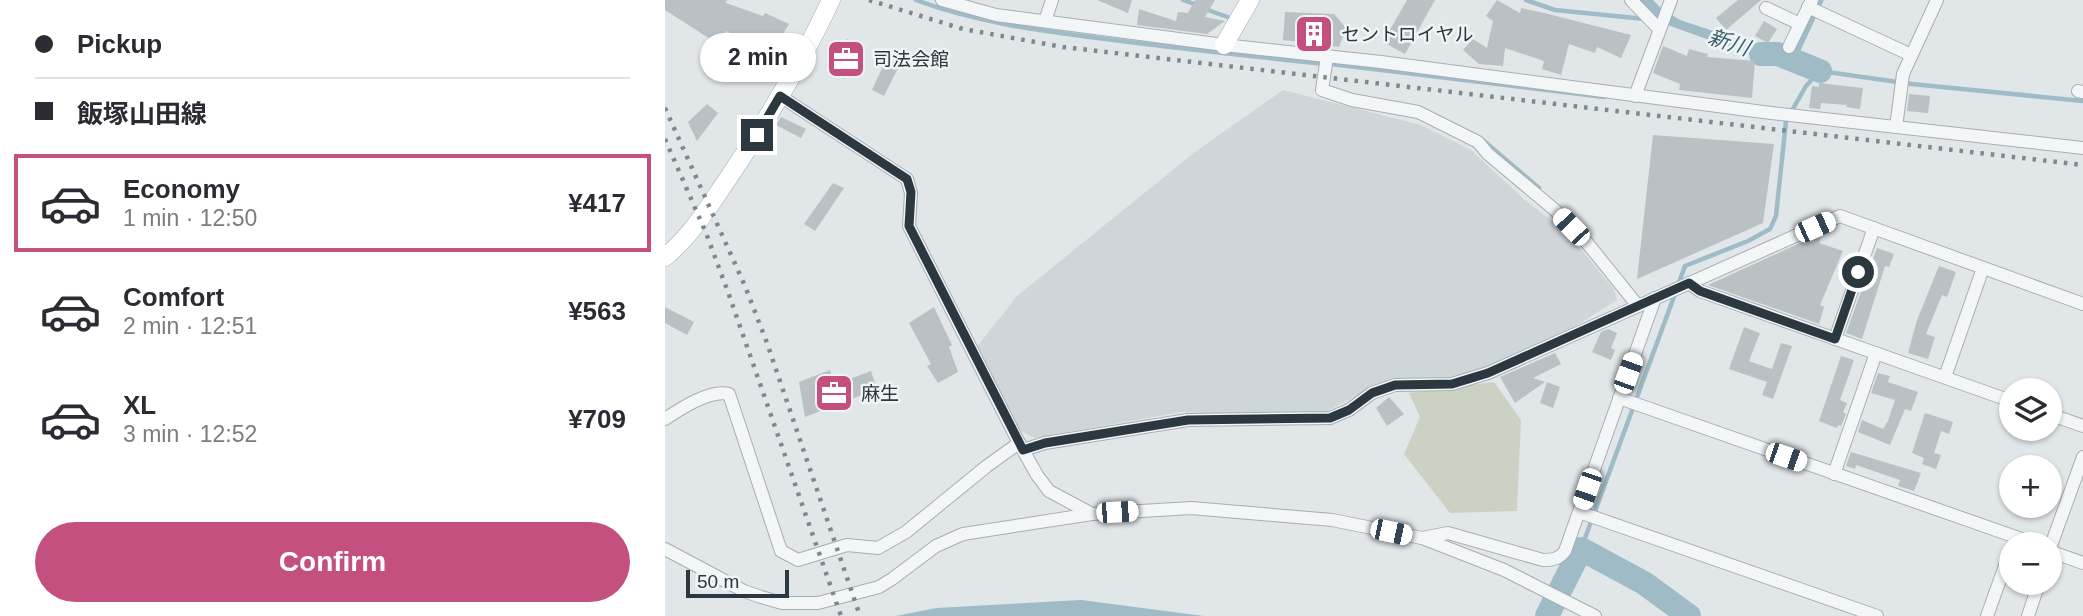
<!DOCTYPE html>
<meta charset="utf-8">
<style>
body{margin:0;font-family:Arial,"Noto Sans JP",sans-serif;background:#f2f2f3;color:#2b2b33;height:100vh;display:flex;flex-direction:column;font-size:26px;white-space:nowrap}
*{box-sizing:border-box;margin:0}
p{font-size:23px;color:#7c7c81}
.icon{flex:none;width:38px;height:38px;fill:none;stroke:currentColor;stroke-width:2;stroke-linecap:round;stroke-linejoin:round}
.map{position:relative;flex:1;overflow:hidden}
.sheet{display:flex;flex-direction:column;background:#fff;width:665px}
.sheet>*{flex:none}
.top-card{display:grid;align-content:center;height:154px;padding:0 35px;background:#fff}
.buttons{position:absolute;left:1334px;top:378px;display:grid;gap:14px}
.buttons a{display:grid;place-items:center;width:63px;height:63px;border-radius:50%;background:#fff;box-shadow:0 2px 5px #0004;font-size:35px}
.scale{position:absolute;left:21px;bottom:18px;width:103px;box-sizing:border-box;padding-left:7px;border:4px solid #2b383f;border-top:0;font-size:19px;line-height:24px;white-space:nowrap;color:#2b383f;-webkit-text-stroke:5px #f0f4f6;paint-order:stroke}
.end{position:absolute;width:32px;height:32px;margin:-16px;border:9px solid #2b383f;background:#fff;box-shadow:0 0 0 4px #fff}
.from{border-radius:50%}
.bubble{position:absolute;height:49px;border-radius:24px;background:#fff;box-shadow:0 2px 5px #0004;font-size:23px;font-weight:700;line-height:49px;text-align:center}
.car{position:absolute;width:21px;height:42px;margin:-21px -10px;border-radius:9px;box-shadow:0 0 5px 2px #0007;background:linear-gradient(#fff 24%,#345 0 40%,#fff 0 76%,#345 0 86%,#fff 0)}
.top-card b{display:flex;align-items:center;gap:24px;height:66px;font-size:26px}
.top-card b+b{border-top:2px solid #e1e1e2}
.top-card i{width:18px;height:18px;background:#2b2b33}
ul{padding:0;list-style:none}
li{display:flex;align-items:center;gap:21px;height:98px;margin:0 14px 10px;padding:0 21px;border:4px solid transparent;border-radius:0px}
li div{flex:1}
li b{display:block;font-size:26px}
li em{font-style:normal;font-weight:700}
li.current{border-color:#c45080}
li>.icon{width:63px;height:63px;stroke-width:1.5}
.primary-button{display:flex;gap:14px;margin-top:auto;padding:14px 35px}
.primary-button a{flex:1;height:80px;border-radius:42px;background:#c45080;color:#fff;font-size:28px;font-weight:700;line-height:80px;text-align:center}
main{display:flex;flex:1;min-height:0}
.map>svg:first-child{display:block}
</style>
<main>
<section class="sheet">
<div class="top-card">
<b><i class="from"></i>Pickup</b>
<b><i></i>飯塚山田線</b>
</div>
<ul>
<li class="current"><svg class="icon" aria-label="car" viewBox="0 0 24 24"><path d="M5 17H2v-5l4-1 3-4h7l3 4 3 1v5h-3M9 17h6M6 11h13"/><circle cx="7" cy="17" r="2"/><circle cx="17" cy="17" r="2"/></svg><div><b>Economy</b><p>1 min · 12:50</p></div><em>¥417</em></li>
<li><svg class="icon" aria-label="car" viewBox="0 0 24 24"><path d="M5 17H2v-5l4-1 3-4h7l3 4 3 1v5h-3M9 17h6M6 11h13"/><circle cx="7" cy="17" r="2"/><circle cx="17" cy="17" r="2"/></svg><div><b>Comfort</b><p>2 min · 12:51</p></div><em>¥563</em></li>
<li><svg class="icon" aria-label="car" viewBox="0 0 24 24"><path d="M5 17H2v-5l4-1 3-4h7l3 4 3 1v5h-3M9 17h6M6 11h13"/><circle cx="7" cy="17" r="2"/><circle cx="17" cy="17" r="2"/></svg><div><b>XL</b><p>3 min · 12:52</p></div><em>¥709</em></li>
</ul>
<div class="primary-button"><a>Confirm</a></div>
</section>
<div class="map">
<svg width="1418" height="616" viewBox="0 0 1418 616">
<rect width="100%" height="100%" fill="#e1e6e9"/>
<polygon fill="#cfd6da" points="618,90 756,125 806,150 860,200 903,234 949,289 952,300 909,327 817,369 786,379 716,383 660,412 567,414 517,412 369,438 353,429 311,348 352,296 530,152"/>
<polygon fill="#cbd2c3" points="829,382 856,420 852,511 785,513 739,454 755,417 744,393"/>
<g fill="#9fbcc6">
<polygon points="971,0 988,0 997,9 1015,20 1106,50 1126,54 1152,0 1159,0 1133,56 1126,62 1105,56 1097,59 1000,24"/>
<polygon points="416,600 539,616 231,616 271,608"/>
</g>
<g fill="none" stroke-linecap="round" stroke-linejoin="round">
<g stroke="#9fbcc6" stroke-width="4.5">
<path d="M 251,0 C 309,22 371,30 433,38 C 508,48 584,56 660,64"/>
<polyline points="518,0 532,5"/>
<polyline points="861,0 890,10 980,19"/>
<polyline points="540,9 568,19"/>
<polyline points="666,64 939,97"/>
<polyline points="819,141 874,188"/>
<polyline points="1013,285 1020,266 1083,241 1105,229 1111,216 1121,121 1141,86 1155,71 1247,84 1418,101"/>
<polyline points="916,549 1010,294"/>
</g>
<g stroke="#9fbcc6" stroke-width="24">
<polyline points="1096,54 1113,54 1155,71"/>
<polyline points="882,616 916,549 979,583 1024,616"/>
</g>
</g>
<g fill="#b9c1c5">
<polygon points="0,0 62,0 61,3 98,16 100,13 124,24 112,44 115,45 109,57 61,31 53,44 0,10"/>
<polygon points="432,0 467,0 463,13"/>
<polygon points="530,0 550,0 540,17 560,21 542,34 472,25 474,9 511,21 513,12 523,13"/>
<polygon points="742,0 770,0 740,54 718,42"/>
<polygon points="832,0 855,13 856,8 879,13 966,35 956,58 932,47 930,53 904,44 896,75 877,69 879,61 840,48 838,66 814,64 798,50 808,39 822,48 828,21 821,16"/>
<polygon points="1073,0 1096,0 1061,30 1051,18"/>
<polygon points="620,12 669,14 681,28 674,47 618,40"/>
<polygon points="1099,21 1112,29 1103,43 1090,36"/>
<polygon points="182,39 196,45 180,79 166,74"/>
<polygon points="998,46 1022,56 1024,49 1043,54 1042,57 1090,61 1087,98 1014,90 1015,84 988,73"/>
<polygon points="220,62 233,68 219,96 207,90"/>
<polygon points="1154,83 1198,88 1195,109 1181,107 1182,105 1156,103 1155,109 1144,108 1147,86 1154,87"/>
<polygon points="1244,94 1265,96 1263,113 1242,111"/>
<polygon points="42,104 53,113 32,141 23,122"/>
<polygon points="116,117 141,129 136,138 111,125"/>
<polygon points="988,135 1109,144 1098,223 972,279"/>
<polygon points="168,183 179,188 150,231 139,224"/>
<polygon points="1157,233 1154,243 1178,251 1155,305 1159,307 1154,324 1043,285"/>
<polygon points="1212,248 1229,254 1224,267 1220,266 1197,339 1181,333"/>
<polygon points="1274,266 1291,272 1282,297 1277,295 1261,334 1270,337 1263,359 1243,353 1252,320"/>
<polygon points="0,307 29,322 22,335 0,323"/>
<polygon points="269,307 287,345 284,347 293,372 273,383 262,366 266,364 244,323"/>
<polygon points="1079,327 1095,333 1084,361 1107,369 1116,343 1127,346 1108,399 1097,395 1102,382 1064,369"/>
<polygon points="943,329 952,333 946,348 950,350 946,360 927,352 936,332"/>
<polygon points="890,353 896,364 868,378 880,382 850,403 835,377"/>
<polygon points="1176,356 1189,360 1175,400 1182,403 1178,412 1181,414 1176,426 1173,425 1172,428 1154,421"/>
<polygon points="165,370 169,385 206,371 212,389 140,417 134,382"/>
<polygon points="1213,373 1225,376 1223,382 1253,392 1246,411 1240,409 1225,445 1193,432 1197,420 1218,429 1223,421 1230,400 1206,393"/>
<polygon points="882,382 895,387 888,408 875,403"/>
<polygon points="724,397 739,414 722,426 711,408"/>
<polygon points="1260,413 1288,422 1284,434 1276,431 1269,453 1276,455 1271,469 1257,464 1259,458 1247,453"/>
<polygon points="1186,452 1256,473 1249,491 1233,486 1235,480 1191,465 1190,469 1181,466"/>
</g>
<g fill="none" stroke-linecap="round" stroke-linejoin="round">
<defs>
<g id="street">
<polyline points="277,0 331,15 559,45 716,62 1106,113 1418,148"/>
<polyline points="966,0 994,29"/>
<polyline points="1143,7 1246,55"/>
<polyline points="1101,8 1135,24"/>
<polyline points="380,21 387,0"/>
<polyline points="1124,47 1147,0"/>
<polyline points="662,57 657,90 687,100 753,112 813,142 823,154 890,210 923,244 973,306"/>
<polyline points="1413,91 1418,92"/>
<polyline points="115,96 242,179 246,193 244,226 354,443 372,475 384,491 427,514"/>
<polyline points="970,96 1006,0"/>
<polyline points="1231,127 1238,74 1272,0"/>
<polyline points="1024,283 1035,291 1346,401"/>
<polyline points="1170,339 1209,228"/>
<polyline points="1280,377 1318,268"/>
<polyline points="954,398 1371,544"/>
<polyline points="1384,414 1418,426"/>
<path d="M 0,419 C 15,409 45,389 64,394 L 116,551 L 133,560 L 182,545 L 213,548 L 241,532 L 322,466 L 354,443"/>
<polyline points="358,450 380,443 523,420 665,418 684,410 707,393 730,385 787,384 823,373 1175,216 1418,304"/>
<polyline points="1169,474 1211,353"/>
<polyline points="914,512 1212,616"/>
<path d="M 757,538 L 783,533 L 878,560 C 888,560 894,559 900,551 L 990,298"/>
<polyline points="0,549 79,591 96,597 117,603 153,603 214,587 227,579 271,546 298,534 427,514 526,508 667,520 757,538 839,570 930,616"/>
<polyline points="1384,551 1418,457"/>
<polyline points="1384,551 1418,563"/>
<polyline points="1322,616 1346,549"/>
<polyline points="1363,616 1374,583"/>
</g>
<g id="secondary">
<polyline points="559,45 585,0"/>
<path d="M 0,257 C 27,235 44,206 64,177 C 102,120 137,62 166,0"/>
</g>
</defs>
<use href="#street" stroke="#a7aeb3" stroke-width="14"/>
<use href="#secondary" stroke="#a7aeb3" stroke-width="19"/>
<use href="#street" stroke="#f3f6f7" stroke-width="12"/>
<use href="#secondary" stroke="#fff" stroke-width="18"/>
<g stroke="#7c8991" stroke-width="4.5" stroke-dasharray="3.5 7" stroke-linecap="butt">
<polyline points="204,0 298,29 398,47 1418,165"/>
<polyline points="0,108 80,286 102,343 195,616"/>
<polyline points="0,139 41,233 63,292 176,616"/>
</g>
</g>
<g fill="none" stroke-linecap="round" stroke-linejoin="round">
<polyline stroke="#2b383f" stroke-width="9" points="92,135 115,96 242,179 246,192 244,226 358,450 380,443 523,420 665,418 684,410 707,393 730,385 787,384 823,373 1024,283 1035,291 1170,339 1193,272"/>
</g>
<defs>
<symbol id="building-square" viewBox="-11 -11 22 22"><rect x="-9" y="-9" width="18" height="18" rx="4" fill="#c45080" stroke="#f0f4f6"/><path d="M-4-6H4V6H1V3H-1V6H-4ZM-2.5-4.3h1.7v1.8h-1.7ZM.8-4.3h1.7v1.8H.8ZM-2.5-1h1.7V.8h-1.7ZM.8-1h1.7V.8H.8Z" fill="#fff"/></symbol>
<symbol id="office-square" viewBox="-11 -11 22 22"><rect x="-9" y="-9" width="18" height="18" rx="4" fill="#c45080" stroke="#f0f4f6"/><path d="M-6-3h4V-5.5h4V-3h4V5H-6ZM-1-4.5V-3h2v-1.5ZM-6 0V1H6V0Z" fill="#fff"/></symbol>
</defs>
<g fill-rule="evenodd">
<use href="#building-square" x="627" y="12" width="44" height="44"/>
<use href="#office-square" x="159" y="37" width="44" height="44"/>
<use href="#office-square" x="147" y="371" width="44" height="44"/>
</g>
<g text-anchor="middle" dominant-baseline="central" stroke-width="5" stroke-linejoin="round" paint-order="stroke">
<g font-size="19" fill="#2b383f" stroke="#f0f4f6" text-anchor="start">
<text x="676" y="34">セントロイヤル</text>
<text x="208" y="59">司法会館</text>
<text x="196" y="393">麻生</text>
</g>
<g font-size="21" font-style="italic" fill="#386070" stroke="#f0f4f6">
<text transform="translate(1064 42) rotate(18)">新川</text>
</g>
</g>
</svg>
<div class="buttons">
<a><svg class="icon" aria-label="layers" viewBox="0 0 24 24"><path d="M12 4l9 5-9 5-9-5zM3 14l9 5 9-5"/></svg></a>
<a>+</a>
<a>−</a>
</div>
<div class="scale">50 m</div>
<i class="end from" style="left:1193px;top:272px"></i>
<i class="end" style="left:92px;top:135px"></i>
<div class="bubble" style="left:35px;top:33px;width:116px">2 min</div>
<i class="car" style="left:906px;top:227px;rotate:316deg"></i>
<i class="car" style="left:1150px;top:227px;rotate:66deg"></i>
<i class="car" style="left:963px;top:373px;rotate:20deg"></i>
<i class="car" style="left:1121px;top:457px;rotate:109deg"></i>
<i class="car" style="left:922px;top:489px;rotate:199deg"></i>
<i class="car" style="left:452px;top:512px;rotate:87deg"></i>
<i class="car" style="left:726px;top:532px;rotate:102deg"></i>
</div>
</main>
